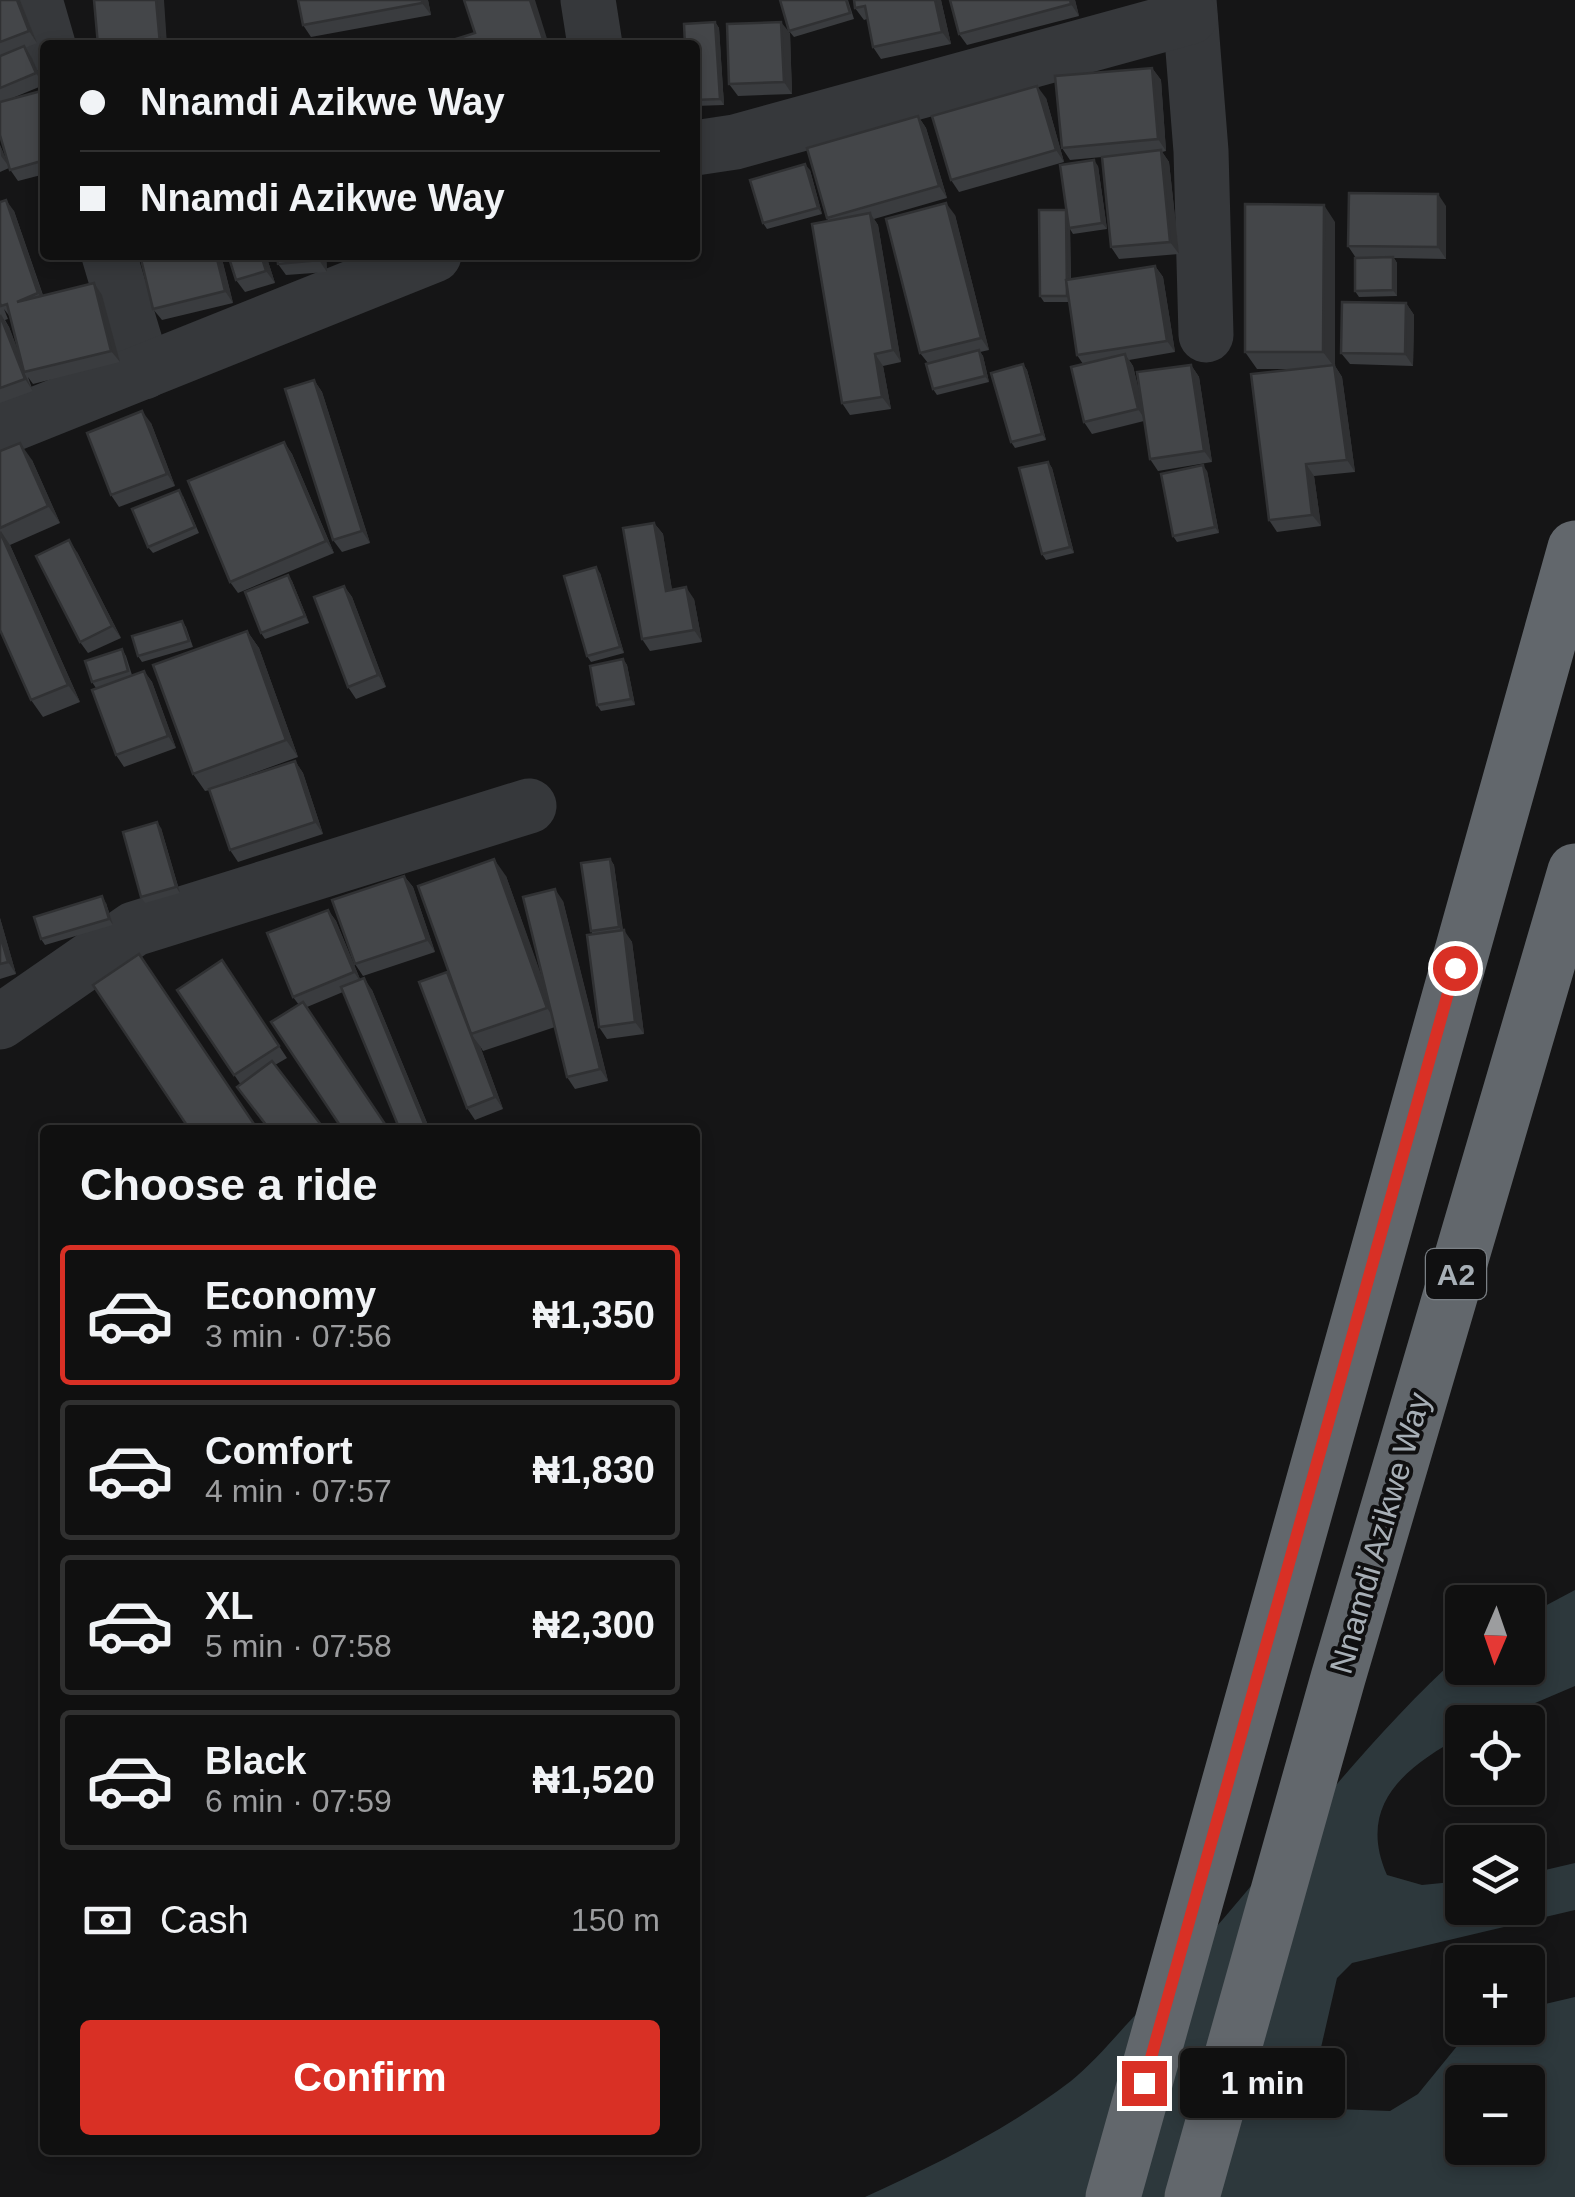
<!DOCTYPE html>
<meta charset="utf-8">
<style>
body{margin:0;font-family:Arial,sans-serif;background:#191919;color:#f1f3f6;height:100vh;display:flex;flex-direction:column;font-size:38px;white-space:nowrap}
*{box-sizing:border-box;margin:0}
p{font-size:32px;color:#9c9d9f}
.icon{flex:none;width:55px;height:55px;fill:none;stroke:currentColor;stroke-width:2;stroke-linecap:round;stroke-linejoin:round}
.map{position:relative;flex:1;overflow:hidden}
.drawer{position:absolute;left:40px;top:1125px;width:660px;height:1030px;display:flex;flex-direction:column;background:#101010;border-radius:10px;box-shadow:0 5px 15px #0003,0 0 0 2px #303030}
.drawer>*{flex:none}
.guide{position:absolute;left:40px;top:40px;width:660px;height:220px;border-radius:10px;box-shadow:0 5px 15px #0003,0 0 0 2px #303030;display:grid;align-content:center;height:220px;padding:0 40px;background:#101010}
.needle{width:65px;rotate:182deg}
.tools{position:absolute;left:1445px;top:1585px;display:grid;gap:20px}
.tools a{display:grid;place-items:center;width:100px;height:100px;border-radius:10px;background:#101010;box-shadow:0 5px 15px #0003,0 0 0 2px #303030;font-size:50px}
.end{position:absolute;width:45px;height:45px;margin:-22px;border:12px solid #d93025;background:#fff;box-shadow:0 0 0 5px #fff}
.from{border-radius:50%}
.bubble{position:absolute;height:70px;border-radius:10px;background:#101010;box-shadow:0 5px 15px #0003,0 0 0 2px #303030;font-size:32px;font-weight:700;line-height:70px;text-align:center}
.guide b{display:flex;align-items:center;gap:35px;height:95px;font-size:38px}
.guide b+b{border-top:2px solid #303030}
.guide i{width:25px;height:25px;background:#f1f3f6}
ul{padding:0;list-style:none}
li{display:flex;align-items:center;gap:30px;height:140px;margin:0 20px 15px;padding:0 20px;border:5px solid #303030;border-radius:10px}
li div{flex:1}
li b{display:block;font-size:38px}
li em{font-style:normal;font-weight:700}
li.active{border-color:#d93025}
li>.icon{width:90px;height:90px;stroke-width:1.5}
h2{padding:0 40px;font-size:45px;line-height:120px}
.pay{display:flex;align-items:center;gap:25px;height:110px;padding:0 40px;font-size:38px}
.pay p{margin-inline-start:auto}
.button{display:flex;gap:20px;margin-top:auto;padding:20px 40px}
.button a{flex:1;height:115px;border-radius:10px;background:#d93025;color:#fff;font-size:40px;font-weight:700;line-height:115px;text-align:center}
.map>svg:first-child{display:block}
</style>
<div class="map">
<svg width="1575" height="2197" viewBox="0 0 1575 2197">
<rect width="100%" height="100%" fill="#151516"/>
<path fill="#2d383c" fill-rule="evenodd" d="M 1575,1590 L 1575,1686 L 1491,1722 L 1462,1722 L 1462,1736 C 1406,1767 1356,1804 1387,1875 L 1422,1885 L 1462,1881 L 1462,1908 L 1528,1908 L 1528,1874 L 1575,1863 L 1575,1910 L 1352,1963 L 1337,1978 L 1317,2065 L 1317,2089 L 1323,2102 L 1335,2109 L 1390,2111 L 1418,2094 L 1471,2029 L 1528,2028 L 1528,2008 L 1575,1997 L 1575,2197 L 865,2197 C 937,2164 1008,2129 1071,2081 C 1098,2059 1121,2029 1146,2004 C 1256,1891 1345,1759 1462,1653 L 1462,1668 L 1528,1668 L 1528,1615 ZM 1462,2082 L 1528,2082 L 1528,2148 L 1462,2148 Z"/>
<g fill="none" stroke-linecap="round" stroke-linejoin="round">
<g stroke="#36383b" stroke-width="55">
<polyline points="35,0 48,45"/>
<polyline points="588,0 595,45"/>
<polyline points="1189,0 1201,151 1206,335"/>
<polyline points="695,148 735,142 1190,17"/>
<polyline points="109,255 144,372"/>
<polyline points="0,429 434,255"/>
<polyline points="0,1022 134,929 529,806"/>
</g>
<g stroke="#62676c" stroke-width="55">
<polyline points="1113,2197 1575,548"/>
<polyline points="1192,2197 1338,1678 1575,871"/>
</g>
</g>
<g fill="#3a3c3f" fill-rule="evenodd">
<polygon points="0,0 20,0 37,43 25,48 32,58 44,85 10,99 45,90 45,174 18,181 9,168 0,172 0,145 9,167 0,135"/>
<polygon points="298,0 428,0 431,15 311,37 303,25"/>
<polygon points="848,0 854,19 794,37 789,31"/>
<polygon points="854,0 941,0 951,44 881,59 873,47 867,19 864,20 855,8"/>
<polygon points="950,0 1075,0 1079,16 967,45 959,34"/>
<polygon points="715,22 719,28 724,105 695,106 695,45"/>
<polygon points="790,33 792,94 738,96 729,84"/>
<polygon points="1152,68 1161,80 1166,151 1162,152 1169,162 1179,254 1119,259 1111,247 1102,157 1070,160 1062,148"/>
<polygon points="1046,98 1064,162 959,192 951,180"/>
<polygon points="918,116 926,128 947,198 874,219 878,225 901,362 883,366 891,409 850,415 842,403 828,221 827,218"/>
<polygon points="1098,166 1107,229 1073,234 1070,229 1071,279 1155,266 1163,277 1175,352 1129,360 1133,366 1140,395 1191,365 1199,377 1212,462 1158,471 1150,459 1144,421 1092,434 1084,422 1083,364 1077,355 1069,302 1044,302 1040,296 1066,210"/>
<polygon points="810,170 822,214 767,229 763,223"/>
<path d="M 0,202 L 14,211 L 43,295 L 102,295 L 120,362 L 33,384 L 28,377 L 33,391 L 0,403 ZM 4,309 L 10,317 L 21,359 L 9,327 L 5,320 L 8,319 Z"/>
<polygon points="1446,206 1446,259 1394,258 1397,263 1397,296 1359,297 1355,291 1356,258 1348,246"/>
<polygon points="955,215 989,350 980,352 983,356 989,382 937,395 933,389 928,363 920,353"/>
<polygon points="1335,222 1335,366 1342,377 1355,472 1314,476 1321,526 1277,532 1269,520 1301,369 1257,369 1245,352"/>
<polygon points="221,255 233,303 162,320 153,309"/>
<polygon points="266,255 275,283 245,292 236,280"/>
<polygon points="277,255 326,255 327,272 286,275 278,264"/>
<polygon points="345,255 369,255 349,262"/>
<polygon points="1406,303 1414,315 1413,366 1350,364 1341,353"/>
<polygon points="1023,364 1027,370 1046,440 1015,448 1011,442"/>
<polygon points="314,380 322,392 370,543 342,552 333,540"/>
<polygon points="151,423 175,486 119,507 111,495"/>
<polygon points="284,442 292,454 334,553 238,593 230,582"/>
<polygon points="0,451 32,460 60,523 10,545 80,702 43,717 31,700 0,630"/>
<polygon points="1048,462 1052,468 1074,553 1046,560 1042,554"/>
<polygon points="1207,471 1219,533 1177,542 1173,536"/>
<polygon points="183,496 199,533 153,553 148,547"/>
<polygon points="654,523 663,534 672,590 694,599 702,642 650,651 642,639"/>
<polygon points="77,552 121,638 88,653 80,642"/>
<polygon points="600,573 624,653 591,662 587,656"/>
<polygon points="288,575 292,581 309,623 265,639 261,633"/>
<polygon points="344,586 352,597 386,687 356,699 348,687"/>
<polygon points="182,621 186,627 193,647 142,662 138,656"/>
<polygon points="247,631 259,648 298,757 218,786 295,761 303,773 323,834 238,862 230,850 210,790 205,791 193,774"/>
<polygon points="122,649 126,656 132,675 144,671 152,682 176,748 124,767 116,755 96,688 92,682"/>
<polygon points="623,659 627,665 635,705 601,711 597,705"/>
<polygon points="161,828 180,893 145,903 141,897"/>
<polygon points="610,859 614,865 623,930 632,942 644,1034 607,1039 599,1027 593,935 591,931"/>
<polygon points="404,876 413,887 435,952 363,976 355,964"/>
<polygon points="506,876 545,987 563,901 608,1081 575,1089 567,1077 555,1027 483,1051 480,1046 503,1109 475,1120 467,1108 450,976"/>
<polygon points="106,903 113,925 45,945 41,939"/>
<polygon points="328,910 336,921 360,979 372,990 430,1130 400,1130 343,992 307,1007 299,1005 293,997"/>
<polygon points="0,918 16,974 0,979"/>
<polygon points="222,960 287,1058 241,1085 177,990"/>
</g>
<g fill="#303133">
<polygon points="17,0 20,0 37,43 29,31"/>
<polygon points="156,0 164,0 167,45 161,45"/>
<polygon points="422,0 428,0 431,15 422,3"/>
<polygon points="530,0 535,0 549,45 545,45"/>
<polygon points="935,0 941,0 951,44 942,32"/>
<polygon points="1070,0 1075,0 1079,16 1071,4"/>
<polygon points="715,22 719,28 724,105 720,99"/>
<polygon points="781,22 790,33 792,94 784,82"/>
<polygon points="24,46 32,58 44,85 36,73"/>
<polygon points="1152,68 1161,80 1166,151 1158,139"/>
<polygon points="1037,86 1046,98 1064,162 1056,150"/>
<polygon points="918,116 926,128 947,198 939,186"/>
<polygon points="0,145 10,168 1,156"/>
<polygon points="1161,150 1169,162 1179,254 1170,242"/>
<polygon points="1094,160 1098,166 1107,229 1102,223"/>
<polygon points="805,164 810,170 822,214 818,208"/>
<polygon points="1438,194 1446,206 1446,259 1438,247"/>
<polygon points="6,200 14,211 46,305 38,293"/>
<polygon points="946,203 955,215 989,350 981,338"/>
<polygon points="1324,205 1335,222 1335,366 1342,377 1355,472 1347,460 1335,368 1323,352"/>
<polygon points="1066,210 1070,216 1071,302 1067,296"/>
<polygon points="870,213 878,225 901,362 893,350"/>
<polygon points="216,255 221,255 233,303 225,291"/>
<polygon points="261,255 266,255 275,283 266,271"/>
<polygon points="319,255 326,255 327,272 319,260"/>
<polygon points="1393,257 1397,263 1397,296 1393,290"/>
<polygon points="1155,266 1163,277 1175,352 1167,341"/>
<polygon points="94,283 102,295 120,362 111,351"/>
<polygon points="1406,303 1414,315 1413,366 1405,354"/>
<polygon points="1,315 9,327 26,371 24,372 33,391 25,379"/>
<polygon points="979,350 983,356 989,382 985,376"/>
<polygon points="875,354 883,366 891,409 882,397"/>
<polygon points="1125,354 1133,366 1146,421 1138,409"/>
<polygon points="1023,364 1027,370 1046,440 1042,434"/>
<polygon points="1191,365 1199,377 1212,462 1204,451"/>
<polygon points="314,380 322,392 370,543 362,531"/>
<polygon points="142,411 151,423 175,486 167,474"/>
<polygon points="284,442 292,454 334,553 326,541"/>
<polygon points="20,443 32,460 60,523 48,506"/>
<polygon points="1048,462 1052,468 1074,553 1070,547"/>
<polygon points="1306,464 1314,476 1321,526 1312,515"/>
<polygon points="1203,465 1207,471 1219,533 1215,527"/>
<polygon points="654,523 663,534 674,603 666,591"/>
<polygon points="0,530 10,545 80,702 68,685"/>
<polygon points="69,540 77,552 121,638 112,626"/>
<polygon points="596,567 600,573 624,653 620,647"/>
<polygon points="288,575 292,581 309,623 305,616"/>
<polygon points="344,586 352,597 386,687 378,675"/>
<polygon points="686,587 694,599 702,642 694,630"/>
<polygon points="247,631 259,648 298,757 286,740"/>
<polygon points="623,659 627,665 635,705 631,699"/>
<polygon points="144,671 152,682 176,748 168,736"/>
<polygon points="295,761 303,773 323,834 315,822"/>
<polygon points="157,822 161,828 180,893 176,887"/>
<polygon points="494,859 506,876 559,1025 547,1008"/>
<polygon points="610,859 614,865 623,933 619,927"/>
<polygon points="404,876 413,887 435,952 427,940"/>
<polygon points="555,889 563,901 608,1081 600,1069"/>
<polygon points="102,896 106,903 113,925 109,919"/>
<polygon points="328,910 336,921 362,984 354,972"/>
<polygon points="0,918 16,974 8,962 0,935"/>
<polygon points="624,930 632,942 644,1034 635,1022"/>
<polygon points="364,978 372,990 430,1130 428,1130 425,1126"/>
<polygon points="471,1034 480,1046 503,1109 495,1097"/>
</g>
<g fill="#444649" stroke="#303133" stroke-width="2.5">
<polygon points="0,0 17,0 29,31 0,42"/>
<polygon points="94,0 156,0 160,44 98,45"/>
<polygon points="298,0 422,0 422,3 303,25"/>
<polygon points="464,0 530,0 545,45 437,45 475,33"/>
<polygon points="780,0 846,0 850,13 789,31"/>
<polygon points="854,0 935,0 942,32 873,47 865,6 855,8"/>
<polygon points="950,0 1070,0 1071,4 959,34"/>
<polygon points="715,22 720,99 695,100 695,45 685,45 684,24"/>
<polygon points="781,22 784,82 729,84 727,24"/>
<polygon points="24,46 36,73 0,88 0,56"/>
<polygon points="1152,68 1158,139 1062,148 1055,76"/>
<polygon points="1037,86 1056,150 951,180 932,116"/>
<polygon points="45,90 45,160 10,170 0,135 0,102"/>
<polygon points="918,116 939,186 827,218 807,148"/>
<polygon points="1161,150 1170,242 1111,247 1102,157"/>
<polygon points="1094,160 1102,223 1069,228 1060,165"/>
<polygon points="805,164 818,208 763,223 750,180"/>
<polygon points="1349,193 1438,194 1438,247 1348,246"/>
<polygon points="6,200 38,293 17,302 94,283 111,351 24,372 7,304 1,306 0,303 0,202"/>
<polygon points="946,203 981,338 920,353 886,219"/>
<polygon points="1245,204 1324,205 1323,352 1245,352"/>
<polygon points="1039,210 1066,210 1067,296 1040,296"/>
<polygon points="870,213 893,350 875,354 882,397 842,403 812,224"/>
<polygon points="140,255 216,255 225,291 153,309"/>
<polygon points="228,255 261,255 266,271 236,280"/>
<polygon points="277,255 319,255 319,260 278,264"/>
<polygon points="1393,257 1393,290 1355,291 1355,258"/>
<polygon points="1155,266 1167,341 1077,355 1066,280"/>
<polygon points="1342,302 1406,303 1405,354 1341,353"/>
<polygon points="0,315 25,379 0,388"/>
<polygon points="979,350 985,376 933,389 926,364"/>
<polygon points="1125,354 1138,409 1084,422 1071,367"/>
<polygon points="1023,364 1042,434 1011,442 991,373"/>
<polygon points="1191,365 1204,451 1150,459 1137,372"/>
<polygon points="1334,365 1347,460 1306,464 1312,515 1269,520 1251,374"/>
<polygon points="314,380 362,531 333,540 285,389"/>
<polygon points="142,411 167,474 111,495 87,433"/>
<polygon points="284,442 326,541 230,582 188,481"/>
<polygon points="20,443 48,506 0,528 0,451"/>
<polygon points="1048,462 1070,547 1042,554 1019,468"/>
<polygon points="1203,465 1215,527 1173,536 1161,474"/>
<polygon points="179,490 195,527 148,547 132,509"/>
<polygon points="654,523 666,591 686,587 694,630 642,639 623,528"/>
<polygon points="0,532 68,685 31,700 0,630"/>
<polygon points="69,540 112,626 80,642 36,556"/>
<polygon points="596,567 620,647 587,656 564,576"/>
<polygon points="288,575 305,616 261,633 245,592"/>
<polygon points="344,586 378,675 348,687 314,597"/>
<polygon points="182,621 189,641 138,656 132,636"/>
<polygon points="247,631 286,740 193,774 153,665"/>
<polygon points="122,649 128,671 92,682 85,661"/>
<polygon points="623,659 631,699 597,705 590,666"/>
<polygon points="144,671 168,736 116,755 92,690"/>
<polygon points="295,761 315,822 230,850 209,789"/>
<polygon points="157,822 176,887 141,897 123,832"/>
<polygon points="494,859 547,1008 471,1034 418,886"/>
<polygon points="610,859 619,927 591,931 581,863"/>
<polygon points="404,876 427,940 355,964 332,900"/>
<polygon points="555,889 600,1069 567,1077 523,897"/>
<polygon points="102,896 109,919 41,939 34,917"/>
<polygon points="328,910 354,972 293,997 267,933"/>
<polygon points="624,930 635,1022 599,1027 587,935"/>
<polygon points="0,935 8,962 0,964"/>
<polygon points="139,954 258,1130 190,1130 93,985"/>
<polygon points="222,960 279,1046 234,1075 177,990"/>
<polygon points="447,972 495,1097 467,1108 419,982"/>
<polygon points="364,978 425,1126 414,1130 400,1130 341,987"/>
<polygon points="303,1002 389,1130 343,1130 271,1022"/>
<polygon points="272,1061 325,1130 270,1130 237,1087"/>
</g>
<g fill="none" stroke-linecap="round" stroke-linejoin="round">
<polyline stroke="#d93025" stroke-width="12" points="1144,2083 1455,968"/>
</g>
<g text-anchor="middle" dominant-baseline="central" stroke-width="8" stroke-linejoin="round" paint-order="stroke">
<rect fill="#101011" stroke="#7a7f84" stroke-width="2.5" x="1426" y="1249" width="60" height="50" rx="8"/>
<g font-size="30" font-weight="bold" fill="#a7afb6">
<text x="1456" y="1274">A2</text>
</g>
<g font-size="32" fill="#a7afb6" stroke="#101011">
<text transform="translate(1380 1533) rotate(-74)">Nnamdi Azikwe Way</text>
</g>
</g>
</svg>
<div class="tools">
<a><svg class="needle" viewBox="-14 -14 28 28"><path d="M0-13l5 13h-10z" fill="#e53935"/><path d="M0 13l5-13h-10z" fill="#9c9d9f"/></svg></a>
<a><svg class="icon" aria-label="locate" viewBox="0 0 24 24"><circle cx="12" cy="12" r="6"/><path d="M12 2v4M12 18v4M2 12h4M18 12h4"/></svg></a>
<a><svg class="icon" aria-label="layers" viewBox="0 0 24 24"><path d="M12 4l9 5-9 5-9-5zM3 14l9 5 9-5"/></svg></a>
<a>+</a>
<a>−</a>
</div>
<i class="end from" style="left:1455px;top:968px"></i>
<i class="end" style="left:1144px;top:2083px"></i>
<div class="bubble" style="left:1180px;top:2048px;width:165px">1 min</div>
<div class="guide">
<b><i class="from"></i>Nnamdi Azikwe Way</b>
<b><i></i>Nnamdi Azikwe Way</b>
</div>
<section class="drawer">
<h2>Choose a ride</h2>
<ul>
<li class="active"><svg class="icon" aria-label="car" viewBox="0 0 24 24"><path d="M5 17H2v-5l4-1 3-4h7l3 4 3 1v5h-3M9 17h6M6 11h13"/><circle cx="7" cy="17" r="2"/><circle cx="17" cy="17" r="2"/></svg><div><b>Economy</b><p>3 min · 07:56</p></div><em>₦1,350</em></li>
<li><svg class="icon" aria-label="car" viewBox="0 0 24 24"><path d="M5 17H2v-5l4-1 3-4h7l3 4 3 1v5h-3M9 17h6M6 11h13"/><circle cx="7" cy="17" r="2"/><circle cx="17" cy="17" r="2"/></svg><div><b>Comfort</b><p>4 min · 07:57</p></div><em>₦1,830</em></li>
<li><svg class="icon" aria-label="car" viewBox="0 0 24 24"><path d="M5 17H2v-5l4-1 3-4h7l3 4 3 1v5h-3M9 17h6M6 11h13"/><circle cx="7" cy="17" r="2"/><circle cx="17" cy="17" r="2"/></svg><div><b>XL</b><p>5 min · 07:58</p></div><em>₦2,300</em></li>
<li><svg class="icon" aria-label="car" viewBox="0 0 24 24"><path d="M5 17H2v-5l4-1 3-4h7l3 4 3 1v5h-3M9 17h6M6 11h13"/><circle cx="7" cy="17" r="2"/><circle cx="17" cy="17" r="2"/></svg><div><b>Black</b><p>6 min · 07:59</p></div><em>₦1,520</em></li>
</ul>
<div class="pay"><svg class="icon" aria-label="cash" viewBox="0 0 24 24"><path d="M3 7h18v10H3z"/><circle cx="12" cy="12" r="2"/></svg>Cash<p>150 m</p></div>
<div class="button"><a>Confirm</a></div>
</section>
</div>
